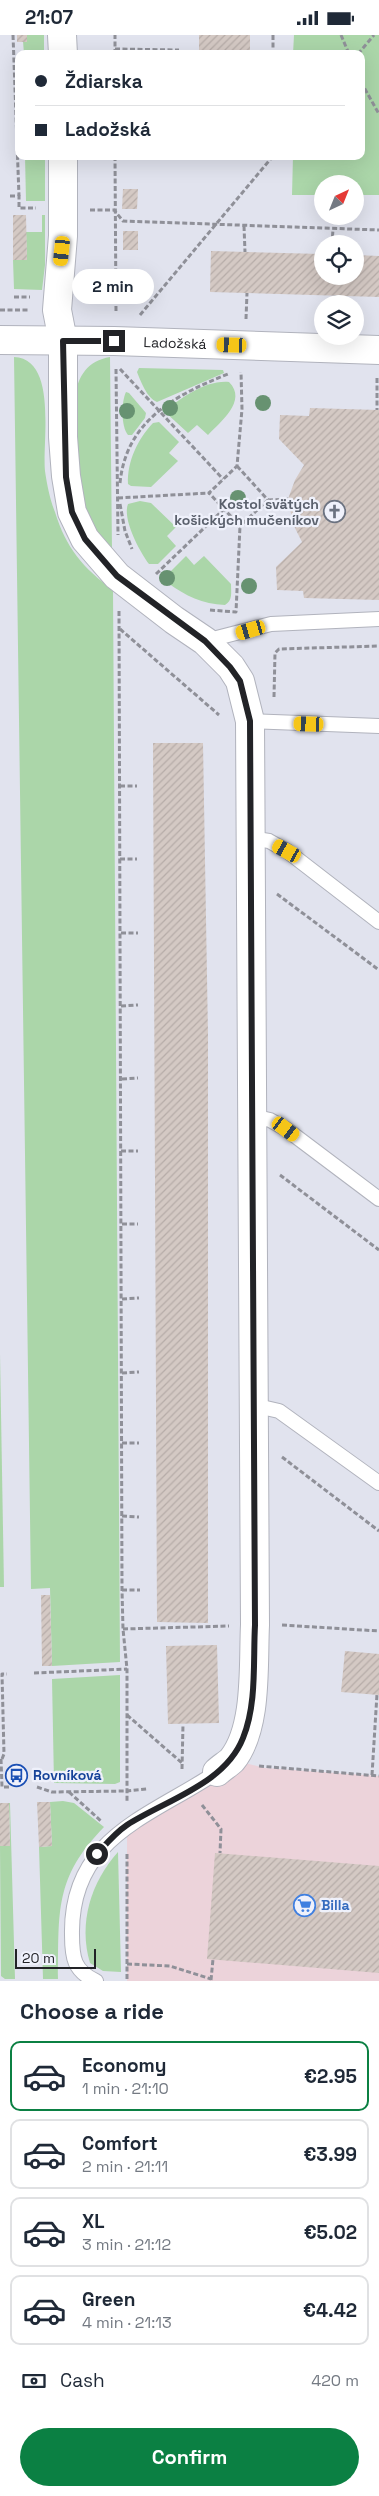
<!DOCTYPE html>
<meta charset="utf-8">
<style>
body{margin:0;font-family:"Space Grotesk",sans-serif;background:#f2f2f3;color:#1f2937;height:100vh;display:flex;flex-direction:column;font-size:19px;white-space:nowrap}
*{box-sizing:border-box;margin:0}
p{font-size:16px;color:#747a83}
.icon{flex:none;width:28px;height:28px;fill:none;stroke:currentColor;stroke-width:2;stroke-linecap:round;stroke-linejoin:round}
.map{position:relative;height:1946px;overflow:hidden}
.side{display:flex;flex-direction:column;background:#fff;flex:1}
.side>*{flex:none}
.banner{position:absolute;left:15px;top:15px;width:350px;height:110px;border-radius:10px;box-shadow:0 5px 20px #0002;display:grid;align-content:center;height:110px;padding:0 20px;background:#fff}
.needle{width:32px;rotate:43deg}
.buttons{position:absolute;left:314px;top:140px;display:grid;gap:10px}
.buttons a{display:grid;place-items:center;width:50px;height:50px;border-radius:50%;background:#fff;box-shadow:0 5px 20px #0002;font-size:25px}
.scale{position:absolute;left:15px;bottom:12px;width:81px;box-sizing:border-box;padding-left:5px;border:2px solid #222327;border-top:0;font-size:14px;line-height:18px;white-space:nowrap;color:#222327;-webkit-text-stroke:4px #eff1fb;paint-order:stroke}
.end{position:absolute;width:22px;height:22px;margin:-11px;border:6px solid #222327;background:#fff;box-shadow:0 0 0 2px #fff}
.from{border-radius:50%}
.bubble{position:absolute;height:35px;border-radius:18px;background:#fff;box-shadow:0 5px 20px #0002;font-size:16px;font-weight:600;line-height:35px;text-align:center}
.car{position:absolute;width:15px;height:30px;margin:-15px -8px;border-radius:6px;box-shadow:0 0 4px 1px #0007;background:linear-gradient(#f5c518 24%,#345 0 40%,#f5c518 0 76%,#345 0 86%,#f5c518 0)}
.banner b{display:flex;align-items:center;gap:18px;height:48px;font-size:19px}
.banner b+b{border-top:1px solid #e0e1e3}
.banner i{width:12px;height:12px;background:#1f2937}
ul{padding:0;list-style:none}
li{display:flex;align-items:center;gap:15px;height:70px;margin:0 10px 8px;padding:0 10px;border:2px solid #e0e1e3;border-radius:10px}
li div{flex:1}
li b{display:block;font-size:19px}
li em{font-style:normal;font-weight:600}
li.selected{border-color:#0b8043}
li>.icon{width:45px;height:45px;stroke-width:1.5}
h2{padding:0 20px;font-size:22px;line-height:60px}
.pay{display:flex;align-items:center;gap:12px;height:55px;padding:0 20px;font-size:19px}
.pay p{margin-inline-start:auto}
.button{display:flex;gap:10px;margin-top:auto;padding:10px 20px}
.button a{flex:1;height:58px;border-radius:30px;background:#0b8043;color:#fff;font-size:20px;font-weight:600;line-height:58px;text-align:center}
.status{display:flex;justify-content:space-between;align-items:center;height:35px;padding:0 25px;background:#fff;direction:ltr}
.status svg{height:14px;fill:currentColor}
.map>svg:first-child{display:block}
</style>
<div class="status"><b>21:07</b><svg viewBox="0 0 49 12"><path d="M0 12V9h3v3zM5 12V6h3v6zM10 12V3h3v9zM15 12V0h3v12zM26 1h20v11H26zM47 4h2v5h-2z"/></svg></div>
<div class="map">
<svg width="379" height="1946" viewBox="0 0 379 1946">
<defs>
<pattern id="building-hatch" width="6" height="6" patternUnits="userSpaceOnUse" patternTransform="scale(1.25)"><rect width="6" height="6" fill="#d4c9c4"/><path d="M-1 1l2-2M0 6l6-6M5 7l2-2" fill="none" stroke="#b6aca8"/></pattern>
</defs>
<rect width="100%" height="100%" fill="#e1e3ee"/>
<polygon fill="#ecd3da" points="232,1725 265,1733 379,1741 379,1946 127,1946 127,1790"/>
<g fill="#abd6a9">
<polygon points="27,0 44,0 44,19 24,19 23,6"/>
<polygon points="294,0 379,0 379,160 355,160 355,149 322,149 322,160 292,160 293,121 361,121 361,19 293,19"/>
<polygon points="25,121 45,121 45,166 26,166"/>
<polygon points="42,180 45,180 45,230 42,255 14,254 13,225 27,224 26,197 42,197"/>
<path d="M 14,322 C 58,324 42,407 45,436 C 47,450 50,465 55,477 C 66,513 83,533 113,555 L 120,1627 L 52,1631 L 50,1553 L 31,1554 Z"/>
<path d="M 110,322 L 112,517 C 70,473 77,418 75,362 C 78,340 88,326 110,322 Z"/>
<path d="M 139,333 L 223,335 L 224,338 L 157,367 C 147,363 141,347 137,337 Z"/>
<path d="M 229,347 C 248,366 220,387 208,400 L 197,390 L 188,398 L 164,376 C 182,363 205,345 229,347 Z"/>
<path d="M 126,357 L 129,358 L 146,378 L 145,383 L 132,400 L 128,400 C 121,392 121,367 126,357 Z"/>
<path d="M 159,387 L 179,407 L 169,418 L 178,426 L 151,452 L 131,451 L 128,449 C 127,426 138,404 153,388 Z"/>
<path d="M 140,466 L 151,468 L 176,492 L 167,501 L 176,511 L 158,529 L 149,529 C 140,517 122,484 128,469 Z"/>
<path d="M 186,521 L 194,530 L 204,521 L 231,549 C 231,558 233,565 225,570 C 202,569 186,561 168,548 L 168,539 Z"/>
<polygon points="0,1319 4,1552 0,1552"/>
<polygon points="120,1640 120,1747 115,1749 54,1748 52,1644"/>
<path d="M 63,1766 L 74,1768 L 104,1792 C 54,1843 59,1877 58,1944 L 43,1944 L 39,1812 L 52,1811 L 50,1767 Z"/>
<polygon points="9,1768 10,1768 15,1944 5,1944 1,1941 0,1811 10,1811"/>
<path d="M 118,1817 L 121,1937 L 103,1936 L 90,1928 C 78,1888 91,1847 118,1817 Z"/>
</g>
<g fill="url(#building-hatch)">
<rect x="17" y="0" width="10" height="7"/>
<rect x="199" y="0" width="51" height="19"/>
<polygon points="123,154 138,154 137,174 122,174"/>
<polygon points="13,180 26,180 27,225 13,225"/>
<rect x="123" y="196" width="15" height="19"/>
<polygon points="211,216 322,219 322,241 355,241 355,220 379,221 379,262 210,257"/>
<polygon points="310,373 379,375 379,565 304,563 303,556 277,555 276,532 302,507 293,489 288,464 295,445 304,430 279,404 280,380 309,381"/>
<polygon points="153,708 203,708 208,1000 208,1588 157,1587"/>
<polygon points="41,1560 50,1560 52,1631 42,1631"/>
<polygon points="217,1610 219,1688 168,1689 166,1611"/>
<polygon points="345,1616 379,1619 379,1660 341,1657"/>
<polygon points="37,1767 50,1767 52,1811 39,1812"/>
<polygon points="0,1768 9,1768 10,1811 0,1811"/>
<polygon points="215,1818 379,1831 379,1938 207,1924"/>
</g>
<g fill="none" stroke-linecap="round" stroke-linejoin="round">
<defs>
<g id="service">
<polyline points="205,606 271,589 379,584"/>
<polyline points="250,686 379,691"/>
<polyline points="251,803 269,806 287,816 379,887"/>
<polyline points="252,1081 270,1085 286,1094 379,1164"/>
<polyline points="253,1370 279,1376 379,1448"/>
<path d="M 96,1946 C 74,1936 72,1923 72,1900 C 70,1802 150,1782 217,1737"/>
</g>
<g id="minor">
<polyline points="62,0 63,19"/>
<path d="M 63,121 L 63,201 L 57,275 L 63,306 L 63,402 L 66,441 L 72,477 L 85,504 L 117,541 L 174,585 L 205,606 L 231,632 L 240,646 L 250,686 L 255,1590 C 253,1629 258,1693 232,1725 C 228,1729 221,1733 217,1737"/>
<path id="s1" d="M 0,305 L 114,306 L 379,315"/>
</g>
</defs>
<use href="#service" stroke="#b1b3bd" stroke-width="16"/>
<use href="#minor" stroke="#b1b3bd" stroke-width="30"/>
<g stroke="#8f9098" stroke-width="3" stroke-dasharray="5 2.5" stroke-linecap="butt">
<polyline points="13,0 19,161"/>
<polyline points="273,0 273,19"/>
<polyline points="341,0 349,19"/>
<polyline points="115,14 179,15"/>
<polyline points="115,19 115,0"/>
<polyline points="358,19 374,0"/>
<polyline points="361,47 379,79"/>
<polyline points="115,121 116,278"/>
<polyline points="10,161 19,161 19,173 36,173"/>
<polyline points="90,175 114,175 123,186 379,195"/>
<polyline points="244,191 245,217"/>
<polyline points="332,209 333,194"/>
<polyline points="84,261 115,261"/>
<polyline points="14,262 30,262"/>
<polyline points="335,269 335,260"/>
<polyline points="0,275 29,275"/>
<polyline points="140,280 273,121"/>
<polyline points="246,284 247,258"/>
<polyline points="116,334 118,500"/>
<polyline points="120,334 223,444"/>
<polyline points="377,343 377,375"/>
<polyline points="237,431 268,465 240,491 209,458 237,431 242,374 241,337"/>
<path d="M 120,448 C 126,386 175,360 228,339"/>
<polyline points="118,463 209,458"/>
<polyline points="268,465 288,464"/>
<polyline points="120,469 125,496 132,514"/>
<polyline points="156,539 224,474"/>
<polyline points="210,575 236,577 240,491"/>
<polyline points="119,576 122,1555 123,1594 127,1634 127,1767"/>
<polyline points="120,594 219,680"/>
<polyline points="274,662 275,618 279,614 379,611"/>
<polyline points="120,751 137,751"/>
<polyline points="120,824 137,824"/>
<polyline points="277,859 379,935"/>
<polyline points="121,898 138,898"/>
<polyline points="121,971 138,970"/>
<polyline points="122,1044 138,1043"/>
<polyline points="121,1116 138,1116"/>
<polyline points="280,1140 379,1215"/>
<polyline points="122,1189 138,1189"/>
<polyline points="122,1264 139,1263"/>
<polyline points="122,1338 139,1337"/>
<polyline points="122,1408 139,1408"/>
<polyline points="282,1422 379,1496"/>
<polyline points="122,1481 139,1482"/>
<polyline points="122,1555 140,1555"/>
<polyline points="282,1590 379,1596"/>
<polyline points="123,1594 229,1591"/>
<polyline points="34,1638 127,1634"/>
<polyline points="127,1680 182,1728"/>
<polyline points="1,1724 2,1752 10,1752"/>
<polyline points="2,1724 4,1719 2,1639 7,1639"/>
<polyline points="259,1731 379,1741"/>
<polyline points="182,1734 183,1689"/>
<polyline points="372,1740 377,1659"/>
<polyline points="37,1752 52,1757 127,1756 147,1754"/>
<polyline points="69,1757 101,1786"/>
<polyline points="202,1770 221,1794 220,1818"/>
<polyline points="127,1819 127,1946"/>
<polyline points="127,1929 170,1931 211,1944"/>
<polyline points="211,1945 213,1924"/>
</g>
<use href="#service" stroke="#fff" stroke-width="14"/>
<use href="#minor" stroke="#fff" stroke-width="28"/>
</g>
<g fill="#679271">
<circle cx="263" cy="368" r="8"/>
<circle cx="170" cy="373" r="8"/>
<circle cx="127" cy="376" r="8"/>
<circle cx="238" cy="463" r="8"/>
<circle cx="167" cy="543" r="8"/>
<circle cx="249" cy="551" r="8"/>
</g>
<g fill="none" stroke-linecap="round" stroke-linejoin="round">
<path stroke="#222327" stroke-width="6" d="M 97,1819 C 106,1809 115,1798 127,1790 C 166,1765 225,1749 243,1703 C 257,1669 253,1626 255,1590 L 250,686 L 240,646 L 230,632 L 205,606 L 117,541 L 85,504 L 72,477 L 66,442 L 63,306 L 114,306"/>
</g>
<defs>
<symbol id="church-ring" viewBox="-11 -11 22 22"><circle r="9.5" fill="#eff1fb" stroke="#6b7280" stroke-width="1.5"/><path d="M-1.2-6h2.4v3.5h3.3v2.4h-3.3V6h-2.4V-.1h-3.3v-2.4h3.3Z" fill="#6b7280"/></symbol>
<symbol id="bus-ring" viewBox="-11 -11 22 22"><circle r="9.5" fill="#eff1fb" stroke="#1a4fb4" stroke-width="1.5"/><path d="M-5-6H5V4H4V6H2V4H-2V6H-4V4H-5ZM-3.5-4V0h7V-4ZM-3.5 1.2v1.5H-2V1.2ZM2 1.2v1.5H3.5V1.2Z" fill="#1a4fb4"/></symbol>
<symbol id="supermarket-ring" viewBox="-11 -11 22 22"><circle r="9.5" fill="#eff1fb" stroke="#3f7fe0" stroke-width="1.5"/><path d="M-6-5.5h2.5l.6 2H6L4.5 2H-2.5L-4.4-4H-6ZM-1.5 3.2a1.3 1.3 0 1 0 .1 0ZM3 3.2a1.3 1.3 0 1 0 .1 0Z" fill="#3f7fe0"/></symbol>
</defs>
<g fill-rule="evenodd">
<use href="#church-ring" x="322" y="464" width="25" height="25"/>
<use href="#bus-ring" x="4" y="1728" width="25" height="25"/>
<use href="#supermarket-ring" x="292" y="1858" width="25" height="25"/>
</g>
<g text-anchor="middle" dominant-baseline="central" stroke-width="4.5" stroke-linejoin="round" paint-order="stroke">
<g font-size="14" fill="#222327" stroke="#eff1fb">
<text stroke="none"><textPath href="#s1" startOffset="175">Ladožská</textPath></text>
</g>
<g font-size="14" font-weight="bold" fill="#5b616d" stroke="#eff1fb" text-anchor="end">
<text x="319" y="469">Kostol svätých<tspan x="319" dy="16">košických mučeníkov</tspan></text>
</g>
<g font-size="14" font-weight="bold" fill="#164399" stroke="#eff1fb" text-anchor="start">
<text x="33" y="1740">Rovníková</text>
</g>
<g font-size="14" font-weight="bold" fill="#366cbe" stroke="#eff1fb" text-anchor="start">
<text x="321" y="1870">Billa</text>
</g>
</g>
</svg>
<div class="buttons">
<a><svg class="needle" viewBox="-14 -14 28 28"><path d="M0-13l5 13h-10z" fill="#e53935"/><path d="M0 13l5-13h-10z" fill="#747a83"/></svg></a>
<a><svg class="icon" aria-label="locate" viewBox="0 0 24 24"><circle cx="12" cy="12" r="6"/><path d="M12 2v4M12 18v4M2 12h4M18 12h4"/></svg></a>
<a><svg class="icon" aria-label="layers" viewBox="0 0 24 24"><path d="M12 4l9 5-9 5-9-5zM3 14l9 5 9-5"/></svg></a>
</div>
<div class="scale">20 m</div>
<i class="end from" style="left:97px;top:1819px"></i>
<i class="end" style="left:114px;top:306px"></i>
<div class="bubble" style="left:72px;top:234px;width:82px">2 min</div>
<i class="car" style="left:62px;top:216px;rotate:186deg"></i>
<i class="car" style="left:232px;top:310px;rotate:272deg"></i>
<i class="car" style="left:251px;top:595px;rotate:254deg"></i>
<i class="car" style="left:309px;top:689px;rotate:272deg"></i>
<i class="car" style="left:287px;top:816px;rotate:299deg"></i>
<i class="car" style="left:286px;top:1094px;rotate:127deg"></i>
<div class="banner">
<b><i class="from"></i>Ždiarska</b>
<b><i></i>Ladožská</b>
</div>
</div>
<section class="side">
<h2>Choose a ride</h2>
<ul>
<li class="selected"><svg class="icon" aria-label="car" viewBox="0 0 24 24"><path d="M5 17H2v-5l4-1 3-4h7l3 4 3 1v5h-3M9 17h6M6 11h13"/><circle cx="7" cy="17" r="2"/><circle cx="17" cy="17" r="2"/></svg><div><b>Economy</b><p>1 min · 21:10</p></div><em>€2.95</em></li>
<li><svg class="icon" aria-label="car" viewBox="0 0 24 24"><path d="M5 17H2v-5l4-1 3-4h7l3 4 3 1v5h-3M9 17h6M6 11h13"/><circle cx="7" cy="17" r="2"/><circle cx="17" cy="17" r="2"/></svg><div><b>Comfort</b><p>2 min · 21:11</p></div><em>€3.99</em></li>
<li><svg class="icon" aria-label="car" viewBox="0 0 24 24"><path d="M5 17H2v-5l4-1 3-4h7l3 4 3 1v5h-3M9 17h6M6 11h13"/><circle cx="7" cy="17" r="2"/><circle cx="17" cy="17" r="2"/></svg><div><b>XL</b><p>3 min · 21:12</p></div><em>€5.02</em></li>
<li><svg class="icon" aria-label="car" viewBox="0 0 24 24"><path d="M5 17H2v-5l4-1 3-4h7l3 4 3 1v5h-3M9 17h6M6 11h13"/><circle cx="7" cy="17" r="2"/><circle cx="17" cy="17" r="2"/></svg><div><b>Green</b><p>4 min · 21:13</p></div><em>€4.42</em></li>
</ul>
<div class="pay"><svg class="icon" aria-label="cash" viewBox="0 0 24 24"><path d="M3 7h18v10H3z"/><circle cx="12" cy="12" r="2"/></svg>Cash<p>420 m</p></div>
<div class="button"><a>Confirm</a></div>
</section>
